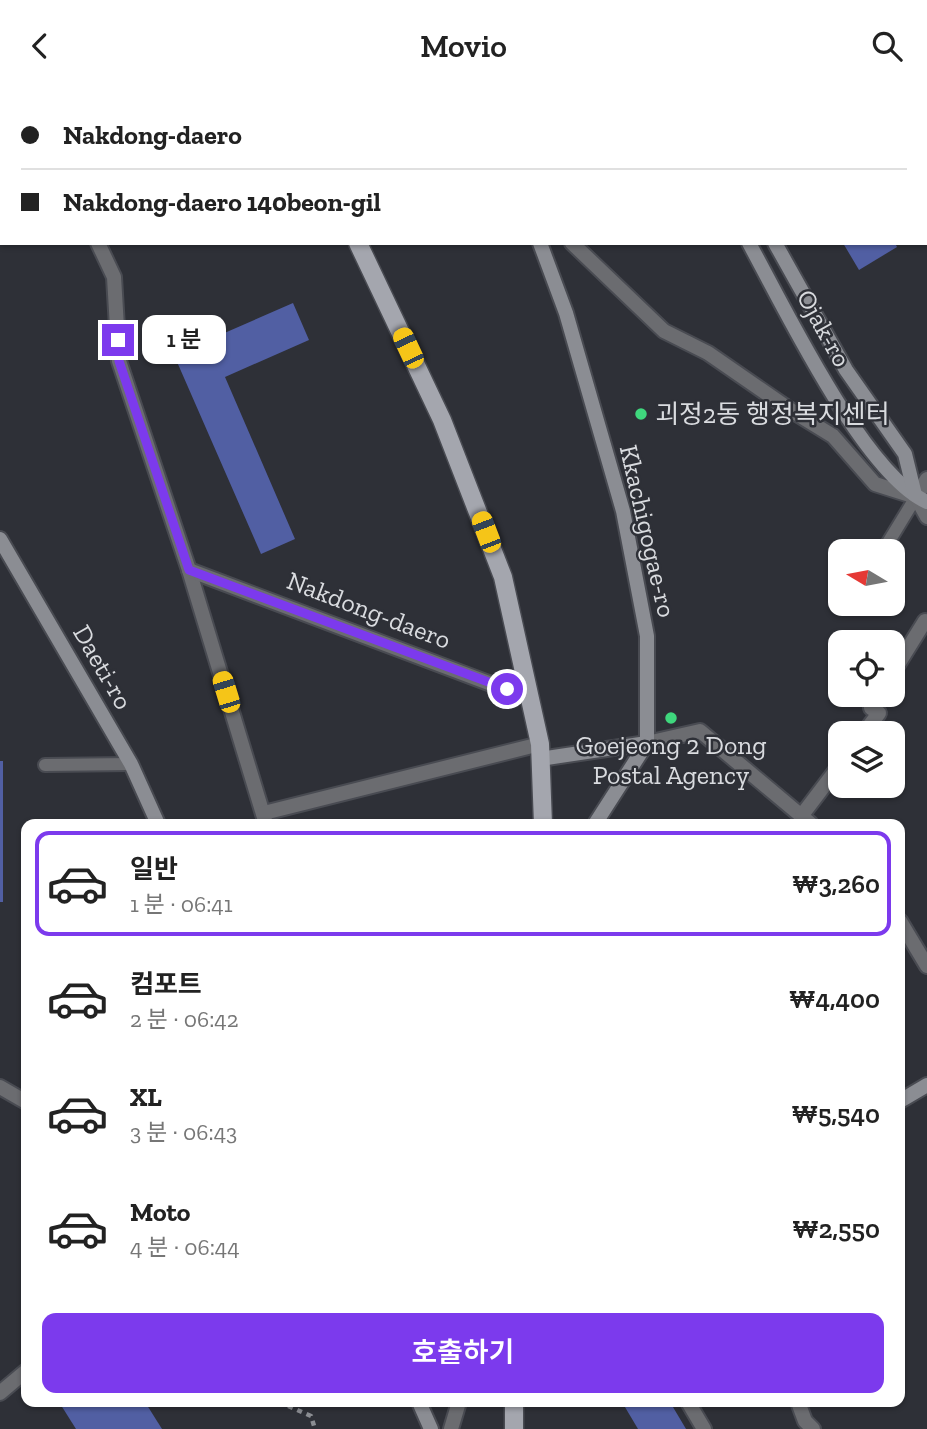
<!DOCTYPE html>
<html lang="ko">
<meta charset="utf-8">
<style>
body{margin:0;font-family:"Zilla Slab","Noto Sans KR",serif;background:#f6f6f6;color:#222;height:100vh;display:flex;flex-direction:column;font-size:26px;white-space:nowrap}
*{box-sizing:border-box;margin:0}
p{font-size:23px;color:#767676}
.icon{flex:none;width:38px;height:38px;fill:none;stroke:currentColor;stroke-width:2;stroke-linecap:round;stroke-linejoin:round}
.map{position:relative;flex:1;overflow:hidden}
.sheet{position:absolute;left:21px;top:728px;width:884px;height:588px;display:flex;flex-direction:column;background:#fff;border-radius:14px;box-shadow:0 2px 5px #0004}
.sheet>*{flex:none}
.top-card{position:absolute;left:0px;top:0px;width:928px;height:154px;box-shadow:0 2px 5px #0004;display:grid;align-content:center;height:154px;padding:0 21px;background:#fff}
.needle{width:46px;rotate:280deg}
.controls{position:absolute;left:828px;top:448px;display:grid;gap:14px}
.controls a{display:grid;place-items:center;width:77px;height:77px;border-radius:14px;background:#fff;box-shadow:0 2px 5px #0004;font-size:35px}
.end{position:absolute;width:32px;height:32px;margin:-16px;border:9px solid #7c3aed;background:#fff;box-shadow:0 0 0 4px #fff}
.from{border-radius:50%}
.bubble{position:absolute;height:49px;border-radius:14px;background:#fff;box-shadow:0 2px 5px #0004;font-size:23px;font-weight:600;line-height:49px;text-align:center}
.car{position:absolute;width:21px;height:42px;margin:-21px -10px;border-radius:9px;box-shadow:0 0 5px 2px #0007;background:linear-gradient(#f5c518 24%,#345 0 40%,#f5c518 0 76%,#345 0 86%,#f5c518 0)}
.top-card b{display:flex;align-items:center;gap:24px;height:66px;font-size:26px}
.top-card b+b{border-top:2px solid #e0e0e0}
.top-card i{width:18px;height:18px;background:#222}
ul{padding:12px 0 0;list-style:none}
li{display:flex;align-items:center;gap:21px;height:105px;margin:0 14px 10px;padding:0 7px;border:4px solid transparent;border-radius:14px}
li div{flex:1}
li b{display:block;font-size:26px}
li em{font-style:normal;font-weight:600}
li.on{border-color:#7c3aed}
li>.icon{width:63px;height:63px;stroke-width:1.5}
.action{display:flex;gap:14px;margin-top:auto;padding:14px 21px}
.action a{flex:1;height:80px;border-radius:14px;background:#7c3aed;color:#fff;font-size:28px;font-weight:600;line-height:80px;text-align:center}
header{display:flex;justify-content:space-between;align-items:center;height:91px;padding:0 21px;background:#fff;font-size:32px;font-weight:600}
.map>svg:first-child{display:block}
</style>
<header><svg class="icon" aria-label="back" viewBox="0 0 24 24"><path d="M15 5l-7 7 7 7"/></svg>Movio<svg class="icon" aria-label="search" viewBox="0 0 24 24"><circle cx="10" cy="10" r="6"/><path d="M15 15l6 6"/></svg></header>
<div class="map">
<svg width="927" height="1338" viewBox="0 0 927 1338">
<rect width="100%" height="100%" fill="#2e3037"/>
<g fill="#515fa3">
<polygon points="843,152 895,152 897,156 859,179"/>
<polygon points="293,212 309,249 225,286 295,448 261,463 174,264"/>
<rect x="0" y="670" width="3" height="141"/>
<polygon points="59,1311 145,1311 162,1338 76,1338"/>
<polygon points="622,1311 670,1311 686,1338 638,1338"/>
</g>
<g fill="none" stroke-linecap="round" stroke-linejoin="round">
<defs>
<g id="lane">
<polyline points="883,460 916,406"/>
<polyline points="45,674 131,673"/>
</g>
<g id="street">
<polyline points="25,0 25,2"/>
<polyline points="98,152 114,186 119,270 189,479 266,733"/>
<polyline points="572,152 664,240 708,262 789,318 833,345 875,393 916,406"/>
<polyline points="916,406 927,426"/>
<polyline points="916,406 927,388"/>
<polyline points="189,479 531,608"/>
<polyline points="892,583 925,530"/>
<polyline points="864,642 879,622 871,617 880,604"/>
<polyline points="647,652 700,640 811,733"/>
<polyline points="264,722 540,653"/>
<polyline points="802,724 840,674"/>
<polyline points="900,830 927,875"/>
<polyline points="0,996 26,1011"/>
<polyline points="0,1302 26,1280"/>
<polyline points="688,1311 704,1338"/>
<polyline points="798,1311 805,1330 813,1338"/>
<polyline points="451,1338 459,1311"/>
</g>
<g id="secondary">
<polyline points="420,0 422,2"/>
<polyline points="665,0 666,2"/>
<polyline points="691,0 692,2"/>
<polyline points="540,152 566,222 623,420 647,545 647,652 595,733"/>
<path d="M 749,152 C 784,216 864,383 927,411"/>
<polyline points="775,152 846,279 905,363 915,404"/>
<polyline points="0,448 131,673 158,733"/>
<polyline points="540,668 647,652"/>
<polyline points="900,1010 927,994"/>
<polyline points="419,1311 431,1338"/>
</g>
<g id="primary">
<polyline points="283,0 284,2"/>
<polyline points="358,152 442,329 503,486 540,653 543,733"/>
<polyline points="514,1311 514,1338"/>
</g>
</defs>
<use href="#lane" stroke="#494b52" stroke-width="16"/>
<use href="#street" stroke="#494b52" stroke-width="18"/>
<use href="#secondary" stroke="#494b52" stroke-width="18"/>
<use href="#primary" stroke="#494b52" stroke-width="21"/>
<polyline stroke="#8b8d92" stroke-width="4.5" stroke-dasharray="5 5" stroke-linecap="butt" points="279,1311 311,1325 315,1338"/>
<use href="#lane" stroke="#6b6c70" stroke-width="12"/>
<use href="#street" stroke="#6b6c70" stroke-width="14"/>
<use href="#secondary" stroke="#8b8d93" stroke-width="14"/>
<use href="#primary" stroke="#a4a6ae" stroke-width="18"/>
</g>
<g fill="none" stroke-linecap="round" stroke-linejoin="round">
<polyline stroke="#7c3aed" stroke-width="9" points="118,249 119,270 189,479 507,598"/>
</g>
<g fill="#3fd77d" stroke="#2e3037" stroke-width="2.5">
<circle cx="641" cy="323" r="7"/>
<circle cx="671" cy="627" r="7"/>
</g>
<g text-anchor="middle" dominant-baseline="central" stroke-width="5" stroke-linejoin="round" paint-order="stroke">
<g font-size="26" fill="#d9dbdf" stroke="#2e3037">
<text transform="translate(824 237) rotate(61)">Ojak-ro</text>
<text transform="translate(648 440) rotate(77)">Kkachigogae-ro</text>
<text transform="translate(369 519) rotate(21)">Nakdong-daero</text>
<text transform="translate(103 576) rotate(60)">Daeti-ro</text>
</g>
<g font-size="26" fill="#d9dbdf" stroke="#2e3037" text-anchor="start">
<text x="655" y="323">괴정2동 행정복지센터</text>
<text x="671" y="654" text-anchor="middle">Goejeong 2 Dong<tspan x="671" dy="30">Postal Agency</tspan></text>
</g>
</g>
</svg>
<div class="controls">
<a><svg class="needle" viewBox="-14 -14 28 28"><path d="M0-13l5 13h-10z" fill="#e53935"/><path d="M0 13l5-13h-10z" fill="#767676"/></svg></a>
<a><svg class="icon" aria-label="locate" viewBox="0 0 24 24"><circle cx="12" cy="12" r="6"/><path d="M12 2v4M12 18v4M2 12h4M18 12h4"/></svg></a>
<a><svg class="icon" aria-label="layers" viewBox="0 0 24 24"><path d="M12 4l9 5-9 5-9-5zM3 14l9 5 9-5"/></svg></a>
</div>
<i class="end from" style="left:507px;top:598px"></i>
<i class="end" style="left:118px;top:249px"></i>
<div class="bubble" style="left:142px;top:224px;width:84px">1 분</div>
<i class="car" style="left:408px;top:257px;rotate:335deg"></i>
<i class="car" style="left:486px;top:441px;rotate:339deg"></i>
<i class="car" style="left:226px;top:601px;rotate:343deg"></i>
<div class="top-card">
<b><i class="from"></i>Nakdong-daero</b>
<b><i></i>Nakdong-daero 140beon-gil</b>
</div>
<section class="sheet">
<ul>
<li class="on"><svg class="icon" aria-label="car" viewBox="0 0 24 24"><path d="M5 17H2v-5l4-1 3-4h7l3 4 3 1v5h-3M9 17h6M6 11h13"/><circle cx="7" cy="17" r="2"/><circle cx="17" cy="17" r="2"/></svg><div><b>일반</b><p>1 분 · 06:41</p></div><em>₩3,260</em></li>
<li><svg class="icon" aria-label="car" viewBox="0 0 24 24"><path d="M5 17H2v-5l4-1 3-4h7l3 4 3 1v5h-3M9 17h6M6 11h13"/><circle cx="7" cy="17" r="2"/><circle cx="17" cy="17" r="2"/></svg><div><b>컴포트</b><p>2 분 · 06:42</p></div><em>₩4,400</em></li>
<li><svg class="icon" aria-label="car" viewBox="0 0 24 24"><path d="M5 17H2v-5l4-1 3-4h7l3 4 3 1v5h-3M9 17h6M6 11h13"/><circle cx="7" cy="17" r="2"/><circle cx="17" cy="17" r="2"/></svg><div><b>XL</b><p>3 분 · 06:43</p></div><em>₩5,540</em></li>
<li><svg class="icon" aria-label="car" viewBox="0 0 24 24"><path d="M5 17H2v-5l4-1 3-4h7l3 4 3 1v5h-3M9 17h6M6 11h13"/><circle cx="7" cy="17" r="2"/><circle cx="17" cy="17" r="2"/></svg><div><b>Moto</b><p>4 분 · 06:44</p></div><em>₩2,550</em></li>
</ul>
<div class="action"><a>호출하기</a></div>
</section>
</div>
